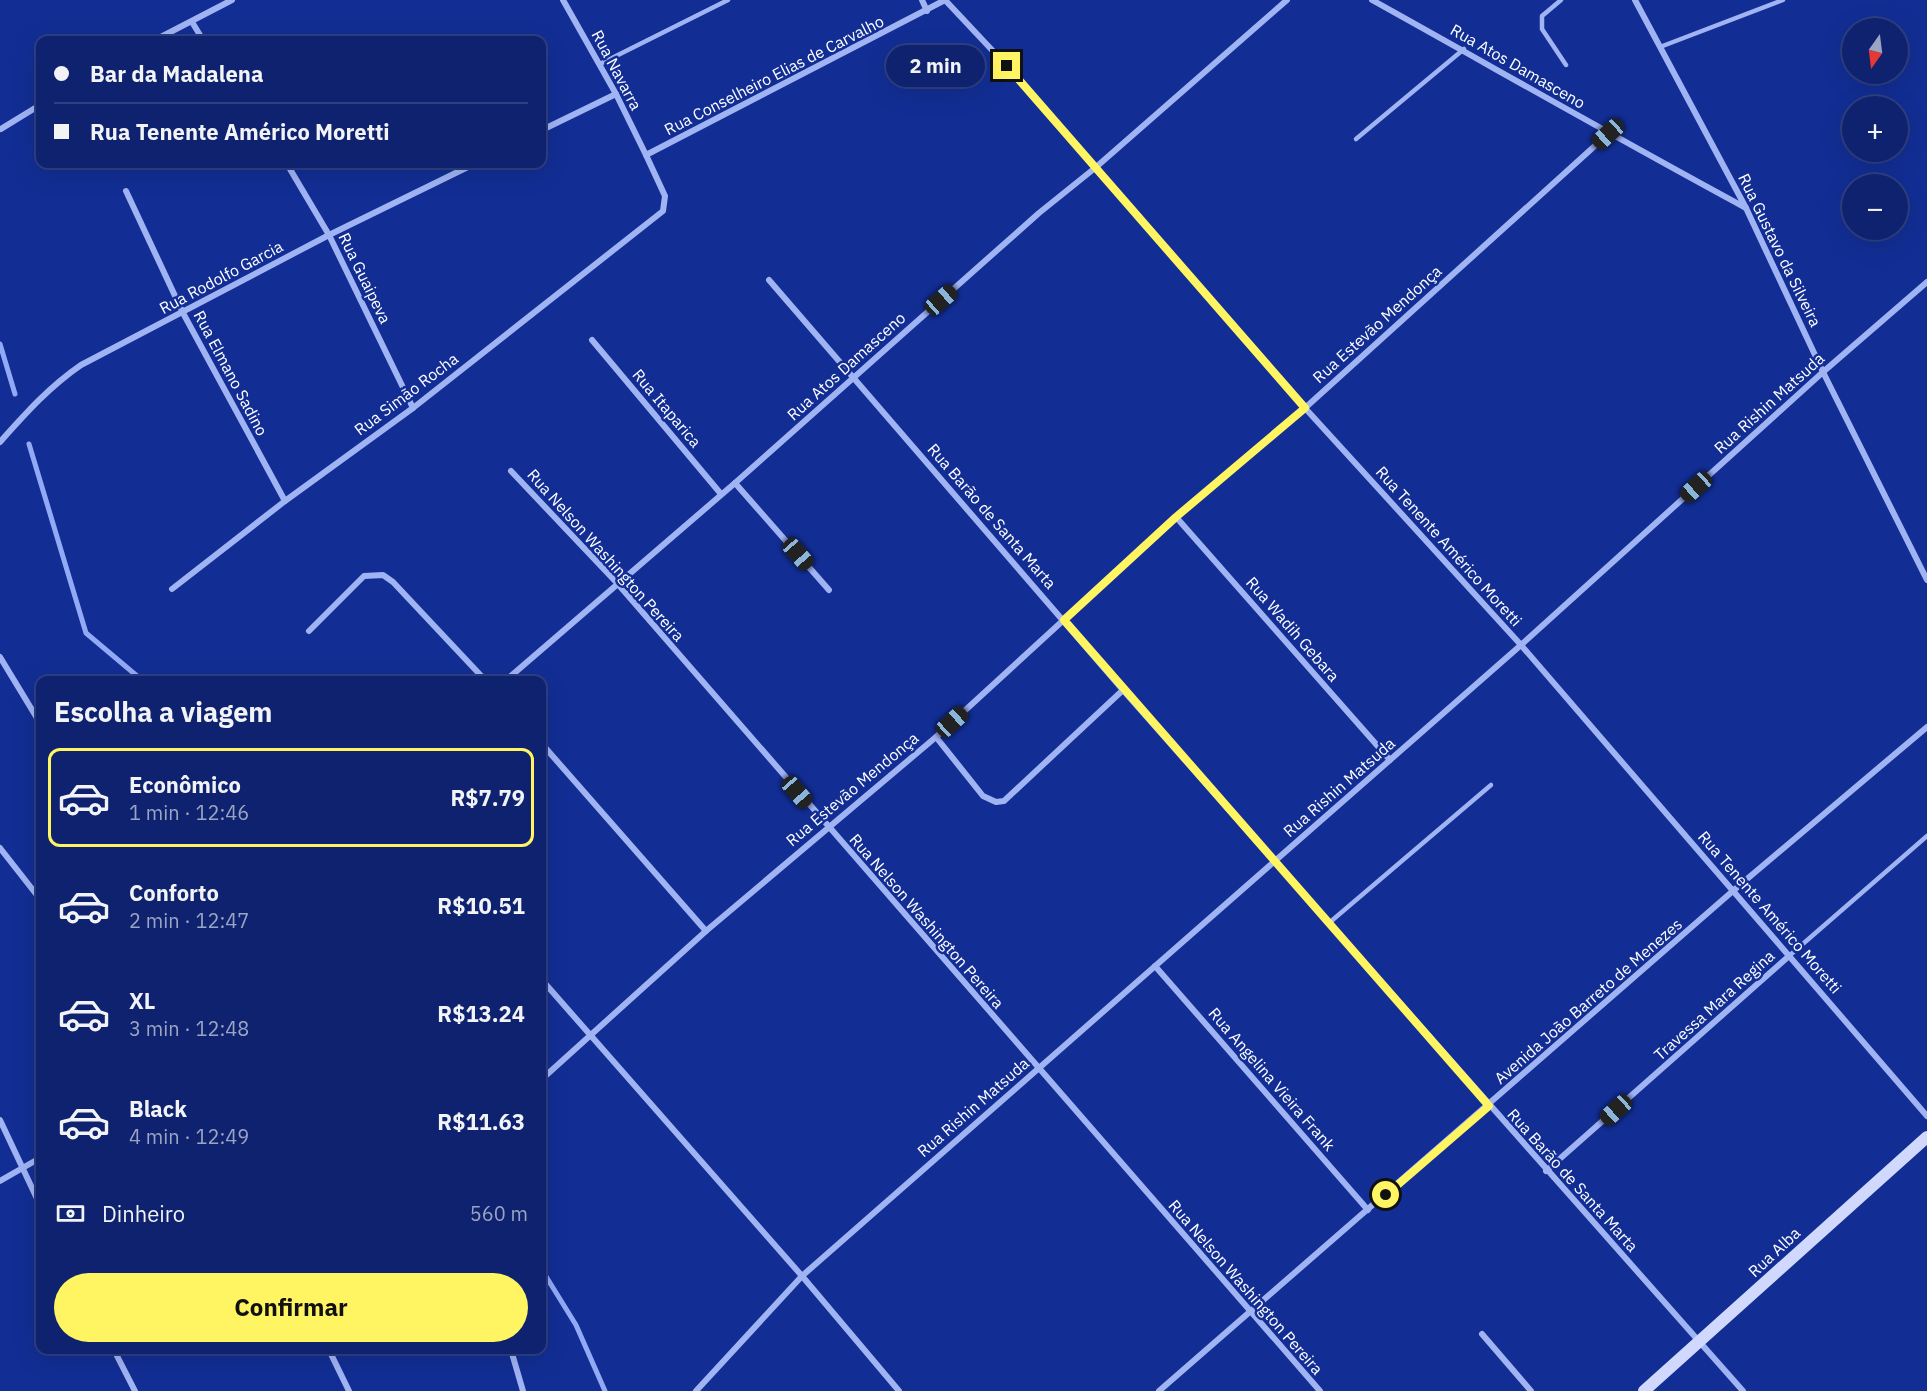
<!DOCTYPE html>
<html lang="pt">
<meta charset="utf-8">
<style>
body{margin:0;font-family:"IBM Plex Sans",sans-serif;background:#172a74;color:#f1f3f6;height:100vh;display:flex;flex-direction:column;font-size:22px;white-space:nowrap}
*{box-sizing:border-box;margin:0}
p{font-size:20px;color:#9ba4c3}
.icon{flex:none;width:33px;height:33px;fill:none;stroke:currentColor;stroke-width:2;stroke-linecap:round;stroke-linejoin:round}
.map{position:relative;flex:1;overflow:hidden}
.details{position:absolute;left:36px;top:676px;width:510px;height:678px;display:flex;flex-direction:column;background:#0e226f;border-radius:12px;box-shadow:0 6px 24px #0002,0 0 0 2px #2e3f82}
.details>*{flex:none}
.hud{position:absolute;left:36px;top:36px;width:510px;height:132px;border-radius:12px;box-shadow:0 6px 24px #0002,0 0 0 2px #2e3f82;display:grid;align-content:center;height:132px;padding:0 18px;background:#0e226f}
.needle{width:39px;rotate:194deg}
.tools{position:absolute;left:1842px;top:18px;display:grid;gap:12px}
.tools a{display:grid;place-items:center;width:66px;height:66px;border-radius:50%;background:#0e226f;box-shadow:0 6px 24px #0002,0 0 0 2px #2e3f82;font-size:30px}
.end{position:absolute;width:27px;height:27px;margin:-14px;border:8px solid #fff562;background:#111;box-shadow:0 0 0 3px #111}
.from{border-radius:50%}
.bubble{position:absolute;height:42px;border-radius:21px;background:#0e226f;box-shadow:0 6px 24px #0002,0 0 0 2px #2e3f82;font-size:20px;font-weight:700;line-height:42px;text-align:center}
.car{position:absolute;width:18px;height:36px;margin:-18px -9px;border-radius:8px;box-shadow:0 0 4px 2px #0007;background:linear-gradient(#222 24%,#8ab4d8 0 40%,#222 0 76%,#8ab4d8 0 86%,#222 0)}
.hud b{display:flex;align-items:center;gap:21px;height:57px;font-size:22px}
.hud b+b{border-top:2px solid #2e3f82}
.hud i{width:15px;height:15px;background:#f1f3f6}
ul{padding:0;list-style:none}
li{display:flex;align-items:center;gap:18px;height:99px;margin:0 12px 9px;padding:0 6px;border:3px solid transparent;border-radius:12px}
li div{flex:1}
li b{display:block;font-size:22px}
li em{font-style:normal;font-weight:700}
li.active{border-color:#fff562}
li>.icon{width:54px;height:54px;stroke-width:1.5}
h2{padding:0 18px;font-size:27px;line-height:72px}
.pay{display:flex;align-items:center;gap:15px;height:66px;padding:0 18px;font-size:22px}
.pay p{margin-inline-start:auto}
.button{display:flex;gap:12px;margin-top:auto;padding:12px 18px}
.button a{flex:1;height:69px;border-radius:36px;background:#fff562;color:#111;font-size:24px;font-weight:700;line-height:69px;text-align:center}
.map>svg:first-child{display:block}
</style>
<div class="map">
<svg width="1927" height="1391" viewBox="0 0 1927 1391">
<rect width="100%" height="100%" fill="#122e94"/>
<g fill="none" stroke-linecap="round" stroke-linejoin="round">
<g stroke="#92aaf6" stroke-width="5">
<polyline points="0,344 15,394"/>
<polyline points="29,444 86,633 143,681"/>
<polyline points="542,1270 576,1325 605,1391"/>
</g>
<g stroke="#a0b3f3" stroke-width="4.5">
<polyline points="1561,0 1542,16 1542,29 1566,65"/>
<polyline points="1660,47 1783,0"/>
<polyline points="600,64 728,0"/>
<polyline points="1356,139 1464,49"/>
<polyline points="1329,923 1491,785"/>
<polyline points="1789,956 1927,836"/>
</g>
<g stroke="#a0b3f3" stroke-width="6">
<polyline points="922,0 927,11"/>
<polyline points="945,0 1007,66 1305,408 1521,645 1927,1116"/>
<path d="M 1372,0 C 1496,69 1620,140 1746,208"/>
<polyline points="1635,0 1746,208 1823,372 1927,580"/>
<polyline points="192,22 203,40"/>
<polyline points="155,40 232,0"/>
<polyline points="1,129 40,105"/>
<polyline points="542,130 616,94"/>
<polyline points="646,155 945,0"/>
<polyline points="287,164 329,235 413,408"/>
<polyline points="126,191 183,313 285,501"/>
<polyline points="769,280 1123,690 1743,1391"/>
<polyline points="592,340 721,494"/>
<path d="M 0,442 C 26,413 49,387 81,365 L 329,235 L 474,164"/>
<polyline points="511,471 617,583 1320,1391"/>
<polyline points="735,483 829,590"/>
<polyline points="1176,517 1390,760"/>
<polyline points="172,589 285,501 413,408 663,211 665,196 646,155 616,94 563,0"/>
<polyline points="309,631 364,576 383,575 393,582 486,681"/>
<polyline points="0,657 40,723"/>
<polyline points="505,681 735,483 1039,213 1095,168 1287,0"/>
<polyline points="936,737 983,796 996,802 1004,801 1123,690"/>
<polyline points="542,744 706,931"/>
<polyline points="0,848 40,899"/>
<polyline points="1155,966 1368,1210"/>
<polyline points="542,980 802,1276 899,1391"/>
<polyline points="542,1079 706,931 936,737 1176,517 1305,408 1608,134"/>
<polyline points="0,1120 40,1205"/>
<polyline points="1546,1171 1789,956"/>
<polyline points="0,1181 40,1158"/>
<polyline points="1482,1334 1531,1391"/>
<polyline points="114,1350 135,1391"/>
<polyline points="329,1350 349,1391"/>
<polyline points="511,1350 523,1391"/>
<polyline points="696,1391 802,1276 1521,645 1823,372 1927,282"/>
<polyline points="1159,1391 1734,890 1927,727"/>
</g>
<polyline stroke="#d0d9fd" stroke-width="12" points="1644,1391 1927,1137"/>
</g>
<g fill="none" stroke-linecap="round" stroke-linejoin="round">
<polyline stroke="#fff562" stroke-width="8" points="1007,66 1305,408 1176,517 1064,620 1489,1106 1386,1195"/>
</g>
<g text-anchor="middle" dominant-baseline="central" stroke-width="5" stroke-linejoin="round" paint-order="stroke">
<g font-size="16" fill="#fff" stroke="#122e94">
<text transform="translate(1518 66) rotate(30)">Rua Atos Damasceno</text>
<text transform="translate(617 70) rotate(62)">Rua Navarra</text>
<text transform="translate(774 75) rotate(-27)">Rua Conselheiro Elias de Carvalho</text>
<text transform="translate(1780 250) rotate(64)">Rua Gustavo da Silveira</text>
<text transform="translate(221 277) rotate(-28)">Rua Rodolfo Garcia</text>
<text transform="translate(365 278) rotate(64)">Rua Guaipeva</text>
<text transform="translate(1377 324) rotate(-42)">Rua Estevão Mendonça</text>
<text transform="translate(846 366) rotate(-42)">Rua Atos Damasceno</text>
<text transform="translate(231 373) rotate(62)">Rua Elmano Sadino</text>
<text transform="translate(406 394) rotate(-37)">Rua Simão Rocha</text>
<text transform="translate(1769 403) rotate(-42)">Rua Rishin Matsuda</text>
<text transform="translate(667 408) rotate(50)">Rua Itaparica</text>
<text transform="translate(992 516) rotate(49)">Rua Barão de Santa Marta</text>
<text transform="translate(1449 546) rotate(48)">Rua Tenente Américo Moretti</text>
<text transform="translate(606 555) rotate(48)">Rua Nelson Washington Pereira</text>
<text transform="translate(1293 629) rotate(49)">Rua Wadih Gebara</text>
<text transform="translate(1339 787) rotate(-41)">Rua Rishin Matsuda</text>
<text transform="translate(852 789) rotate(-40)">Rua Estevão Mendonça</text>
<text transform="translate(1770 912) rotate(49)">Rua Tenente Américo Moretti</text>
<text transform="translate(927 921) rotate(49)">Rua Nelson Washington Pereira</text>
<text transform="translate(1588 1001) rotate(-41)">Avenida João Barreto de Menezes</text>
<text transform="translate(1714 1005) rotate(-42)">Travessa Mara Regina</text>
<text transform="translate(1272 1079) rotate(49)">Rua Angelina Vieira Frank</text>
<text transform="translate(973 1107) rotate(-41)">Rua Rishin Matsuda</text>
<text transform="translate(1573 1180) rotate(48)">Rua Barão de Santa Marta</text>
<text transform="translate(1774 1252) rotate(-43)">Rua Alba</text>
<text transform="translate(1246 1287) rotate(49)">Rua Nelson Washington Pereira</text>
</g>
</g>
</svg>
<div class="tools">
<a><svg class="needle" viewBox="-14 -14 28 28"><path d="M0-13l5 13h-10z" fill="#e53935"/><path d="M0 13l5-13h-10z" fill="#9ba4c3"/></svg></a>
<a>+</a>
<a>−</a>
</div>
<i class="end from" style="left:1386px;top:1195px"></i>
<i class="end" style="left:1007px;top:66px"></i>
<div class="bubble" style="left:886px;top:45px;width:99px">2 min</div>
<i class="car" style="left:1608px;top:134px;rotate:228deg"></i>
<i class="car" style="left:941px;top:300px;rotate:49deg"></i>
<i class="car" style="left:1696px;top:487px;rotate:228deg"></i>
<i class="car" style="left:798px;top:554px;rotate:139deg"></i>
<i class="car" style="left:952px;top:722px;rotate:48deg"></i>
<i class="car" style="left:797px;top:792px;rotate:139deg"></i>
<i class="car" style="left:1616px;top:1110px;rotate:228deg"></i>
<div class="hud">
<b><i class="from"></i>Bar da Madalena</b>
<b><i></i>Rua Tenente Américo Moretti</b>
</div>
<section class="details">
<h2>Escolha a viagem</h2>
<ul>
<li class="active"><svg class="icon" aria-label="car" viewBox="0 0 24 24"><path d="M5 17H2v-5l4-1 3-4h7l3 4 3 1v5h-3M9 17h6M6 11h13"/><circle cx="7" cy="17" r="2"/><circle cx="17" cy="17" r="2"/></svg><div><b>Econômico</b><p>1 min · 12:46</p></div><em>R$7.79</em></li>
<li><svg class="icon" aria-label="car" viewBox="0 0 24 24"><path d="M5 17H2v-5l4-1 3-4h7l3 4 3 1v5h-3M9 17h6M6 11h13"/><circle cx="7" cy="17" r="2"/><circle cx="17" cy="17" r="2"/></svg><div><b>Conforto</b><p>2 min · 12:47</p></div><em>R$10.51</em></li>
<li><svg class="icon" aria-label="car" viewBox="0 0 24 24"><path d="M5 17H2v-5l4-1 3-4h7l3 4 3 1v5h-3M9 17h6M6 11h13"/><circle cx="7" cy="17" r="2"/><circle cx="17" cy="17" r="2"/></svg><div><b>XL</b><p>3 min · 12:48</p></div><em>R$13.24</em></li>
<li><svg class="icon" aria-label="car" viewBox="0 0 24 24"><path d="M5 17H2v-5l4-1 3-4h7l3 4 3 1v5h-3M9 17h6M6 11h13"/><circle cx="7" cy="17" r="2"/><circle cx="17" cy="17" r="2"/></svg><div><b>Black</b><p>4 min · 12:49</p></div><em>R$11.63</em></li>
</ul>
<div class="pay"><svg class="icon" aria-label="cash" viewBox="0 0 24 24"><path d="M3 7h18v10H3z"/><circle cx="12" cy="12" r="2"/></svg>Dinheiro<p>560 m</p></div>
<div class="button"><a>Confirmar</a></div>
</section>
</div>
